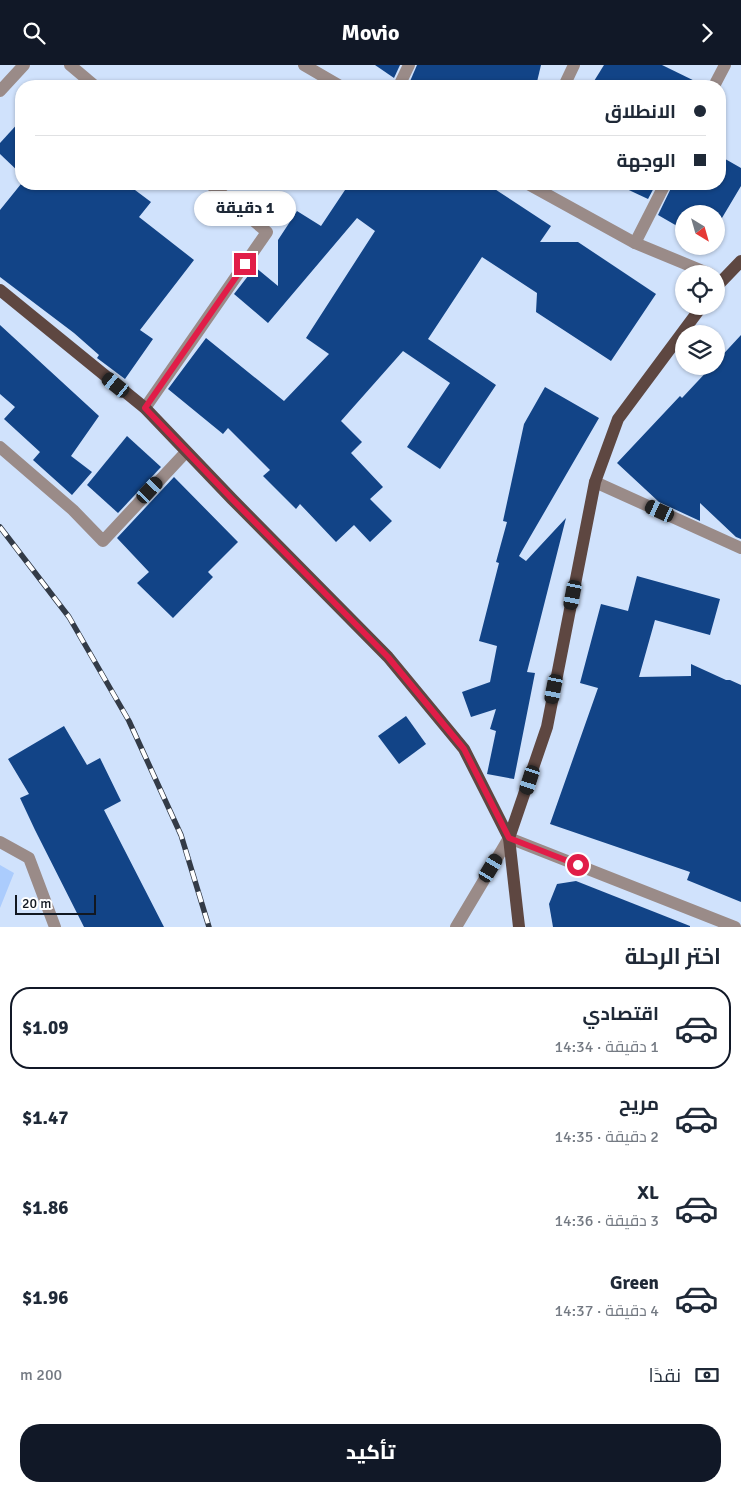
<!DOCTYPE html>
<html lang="ar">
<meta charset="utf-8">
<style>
body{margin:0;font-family:Signika,Cairo,sans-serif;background:#f2f2f3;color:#1f2937;direction:rtl;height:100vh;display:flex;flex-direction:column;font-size:19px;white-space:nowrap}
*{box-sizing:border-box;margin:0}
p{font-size:16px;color:#747a83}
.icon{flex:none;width:28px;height:28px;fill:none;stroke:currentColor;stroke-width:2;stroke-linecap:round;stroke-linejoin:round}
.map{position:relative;height:862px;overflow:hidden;direction:ltr}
.sheet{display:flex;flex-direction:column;background:#fff;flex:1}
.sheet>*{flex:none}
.banner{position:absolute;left:15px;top:15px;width:711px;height:110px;border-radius:20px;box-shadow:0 1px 4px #0004;direction:rtl;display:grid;align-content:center;height:110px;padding:0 20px;background:#fff}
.needle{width:32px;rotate:143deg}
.fabs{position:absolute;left:675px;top:140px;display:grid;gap:10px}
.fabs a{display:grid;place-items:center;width:50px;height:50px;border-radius:50%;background:#fff;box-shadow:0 1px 4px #0004;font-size:25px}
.scale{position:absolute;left:15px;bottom:12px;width:81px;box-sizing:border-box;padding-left:5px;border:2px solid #121821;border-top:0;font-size:14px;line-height:18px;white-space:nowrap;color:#121821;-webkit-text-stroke:4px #fff;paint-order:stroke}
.end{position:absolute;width:22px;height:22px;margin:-11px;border:6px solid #e11d48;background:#fff;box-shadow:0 0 0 2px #fff}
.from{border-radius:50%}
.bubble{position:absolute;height:35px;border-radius:18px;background:#fff;box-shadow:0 1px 4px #0004;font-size:16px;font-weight:800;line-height:35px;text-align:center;direction:rtl}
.car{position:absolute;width:15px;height:30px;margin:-15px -8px;border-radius:6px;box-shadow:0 0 4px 1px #0007;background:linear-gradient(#222 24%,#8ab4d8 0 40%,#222 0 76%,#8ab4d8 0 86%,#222 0)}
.banner b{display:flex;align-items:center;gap:18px;height:48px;font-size:19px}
.banner b+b{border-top:1px solid #e0e1e3}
.banner i{width:12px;height:12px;background:#1f2937}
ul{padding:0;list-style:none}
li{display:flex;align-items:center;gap:15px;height:82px;margin:0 10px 8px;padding:0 10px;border:2px solid transparent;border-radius:20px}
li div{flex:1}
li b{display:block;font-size:19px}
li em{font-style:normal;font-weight:800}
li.current{border-color:#111827}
li>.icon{width:45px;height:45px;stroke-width:1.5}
h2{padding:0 20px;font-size:22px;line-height:60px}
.pay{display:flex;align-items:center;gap:12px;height:55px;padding:0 20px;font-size:19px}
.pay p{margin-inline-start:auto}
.primary-button{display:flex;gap:10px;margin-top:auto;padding:10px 20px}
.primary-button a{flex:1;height:58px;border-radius:20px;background:#111827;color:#fff;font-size:20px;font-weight:800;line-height:58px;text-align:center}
header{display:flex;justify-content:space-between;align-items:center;height:65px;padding:0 20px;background:#111827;color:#fff;font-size:22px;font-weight:800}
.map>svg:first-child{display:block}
</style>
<header><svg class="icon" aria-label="forward" viewBox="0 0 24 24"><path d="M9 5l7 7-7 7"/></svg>Movio<svg class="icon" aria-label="search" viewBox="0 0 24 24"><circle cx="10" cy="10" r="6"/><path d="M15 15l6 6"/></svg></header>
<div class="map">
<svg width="741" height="862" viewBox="0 0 741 862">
<rect width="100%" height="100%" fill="#d0e2fc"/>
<polygon fill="#abccfd" points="0,800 14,808 0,843"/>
<g fill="#124487">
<polygon points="375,0 400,0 394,13"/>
<polygon points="417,0 541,0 536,21 408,21"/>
<polygon points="604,0 662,0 705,21 591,21"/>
<polygon points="21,55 21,109 0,89 0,78"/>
<polygon points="720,91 741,103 741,121 716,163 716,149 684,149 684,165 658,150 673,119 720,119"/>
<polygon points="21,119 127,119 151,137 139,152 194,195 140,265 153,274 125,314 97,293 99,290 74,268 0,212 0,145"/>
<polygon points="349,119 487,119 551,161 540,177 578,177 656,229 611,296 536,247 537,228 482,192 428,274 496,320 440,404 407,382 450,318 403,286 341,356 362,377 351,388 383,422 370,434 392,456 370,477 354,460 336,477 300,439 296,444 263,411 270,405 228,363 223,369 168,324 206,273 284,336 329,289 306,273 375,166 357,153 268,258 234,229 255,202 278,221 278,175 297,146 321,161"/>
<polygon points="616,119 656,119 648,134"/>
<polygon points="0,260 99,351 71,391 92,407 72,430 33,395 40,387 4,354 15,342 0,329"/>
<polygon points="741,270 741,474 736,472 700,438 700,456 659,437 617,398 680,331 682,333 712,301 716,301 716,297"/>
<polygon points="545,322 599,353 519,491 526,496 566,453 527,607 535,608 514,714 487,709 496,666 490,664 496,644 471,652 462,627 490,617 497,581 479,576 499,498 496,497 507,457 503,456 524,359"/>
<polygon points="127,371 161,402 118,448 87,420"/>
<polygon points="174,412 238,477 208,507 213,512 173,553 137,518 149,507 117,473"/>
<polygon points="637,511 720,534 710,570 655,555 639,612 691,611 691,599 726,615 730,615 741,620 741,837 687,815 690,807 550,759 598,623 580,618 601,539 628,546"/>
<polygon points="406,651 426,679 399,699 378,671"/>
<polygon points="64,661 87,700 100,693 121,736 104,745 164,862 84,862 35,765 20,733 29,729 8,694"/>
<polygon points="576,816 690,861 690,862 553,862 549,839 557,819"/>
</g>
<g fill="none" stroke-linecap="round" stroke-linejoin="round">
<g stroke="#9a8b88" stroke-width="12">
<polyline points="70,0 95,21"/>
<polyline points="304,0 340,21"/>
<polyline points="399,21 409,0"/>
<polyline points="564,21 574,0"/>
<polyline points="714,21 725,0"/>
<polyline points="0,26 24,0"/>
<polyline points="528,119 635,178 710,209"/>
<polyline points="635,178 665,119"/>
<polyline points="145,343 267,167 210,119"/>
<polyline points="0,382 73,445 103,476 186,387"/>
<polyline points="595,417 741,483"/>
<polyline points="0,777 29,793 55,862"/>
<polyline points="456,862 509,773 735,862"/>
</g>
<g stroke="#5e4741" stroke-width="12">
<polyline points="716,222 741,196"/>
<polyline points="0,225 145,343 232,434 388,592 464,684 509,773 519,862"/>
<polyline points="509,773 547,662 595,417 618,354 702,241"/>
</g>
<defs>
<polyline id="rail" points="0,462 69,552 129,656 181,770 209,862"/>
</defs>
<use href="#rail" stroke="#333b47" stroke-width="5.5"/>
<use href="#rail" stroke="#fff" stroke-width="4" stroke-dasharray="11" stroke-linecap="butt"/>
</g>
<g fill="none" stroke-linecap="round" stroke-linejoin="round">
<polyline stroke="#e11d48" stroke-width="6" points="245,199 145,343 232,434 388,592 464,684 509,773 578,800"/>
</g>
</svg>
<div class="fabs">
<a><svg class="needle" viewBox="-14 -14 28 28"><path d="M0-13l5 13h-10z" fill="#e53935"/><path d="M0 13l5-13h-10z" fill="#747a83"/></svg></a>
<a><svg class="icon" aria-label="locate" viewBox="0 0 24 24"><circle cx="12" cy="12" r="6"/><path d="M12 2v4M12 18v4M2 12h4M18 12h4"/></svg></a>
<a><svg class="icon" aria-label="layers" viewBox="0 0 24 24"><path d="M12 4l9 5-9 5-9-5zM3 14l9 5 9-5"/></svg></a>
</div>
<div class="scale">20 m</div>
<i class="end from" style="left:578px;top:800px"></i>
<i class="end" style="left:245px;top:199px"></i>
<div class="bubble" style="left:194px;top:126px;width:102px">1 دقيقة</div>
<i class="car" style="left:116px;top:320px;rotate:309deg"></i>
<i class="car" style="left:150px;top:425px;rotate:43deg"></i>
<i class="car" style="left:660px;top:446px;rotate:295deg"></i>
<i class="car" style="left:573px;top:530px;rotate:191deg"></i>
<i class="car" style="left:554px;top:624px;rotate:191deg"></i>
<i class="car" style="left:530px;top:715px;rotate:198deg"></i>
<i class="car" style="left:491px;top:803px;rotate:31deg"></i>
<div class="banner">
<b><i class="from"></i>الانطلاق</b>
<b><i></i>الوجهة</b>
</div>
</div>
<section class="sheet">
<h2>اختر الرحلة</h2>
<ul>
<li class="current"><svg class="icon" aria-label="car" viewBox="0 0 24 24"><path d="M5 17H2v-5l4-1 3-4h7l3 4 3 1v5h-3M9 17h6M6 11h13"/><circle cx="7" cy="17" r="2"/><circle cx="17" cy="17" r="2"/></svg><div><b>اقتصادي</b><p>1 دقيقة · 14:34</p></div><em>$1.09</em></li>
<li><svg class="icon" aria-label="car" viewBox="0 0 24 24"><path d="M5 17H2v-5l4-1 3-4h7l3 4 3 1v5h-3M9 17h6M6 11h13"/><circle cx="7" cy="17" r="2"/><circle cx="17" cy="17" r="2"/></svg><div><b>مريح</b><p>2 دقيقة · 14:35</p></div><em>$1.47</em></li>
<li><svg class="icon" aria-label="car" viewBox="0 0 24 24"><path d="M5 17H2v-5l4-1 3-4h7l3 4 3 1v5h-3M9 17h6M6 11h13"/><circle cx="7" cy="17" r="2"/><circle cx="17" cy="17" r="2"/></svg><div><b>XL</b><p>3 دقيقة · 14:36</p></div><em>$1.86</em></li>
<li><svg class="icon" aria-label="car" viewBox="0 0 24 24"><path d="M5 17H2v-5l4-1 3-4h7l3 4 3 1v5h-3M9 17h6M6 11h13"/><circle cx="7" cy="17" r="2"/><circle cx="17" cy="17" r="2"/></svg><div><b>Green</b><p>4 دقيقة · 14:37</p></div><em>$1.96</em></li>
</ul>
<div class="pay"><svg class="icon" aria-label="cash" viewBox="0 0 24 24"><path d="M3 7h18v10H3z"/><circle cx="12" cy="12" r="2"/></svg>نقدًا<p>200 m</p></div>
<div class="primary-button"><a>تأكيد</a></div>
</section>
